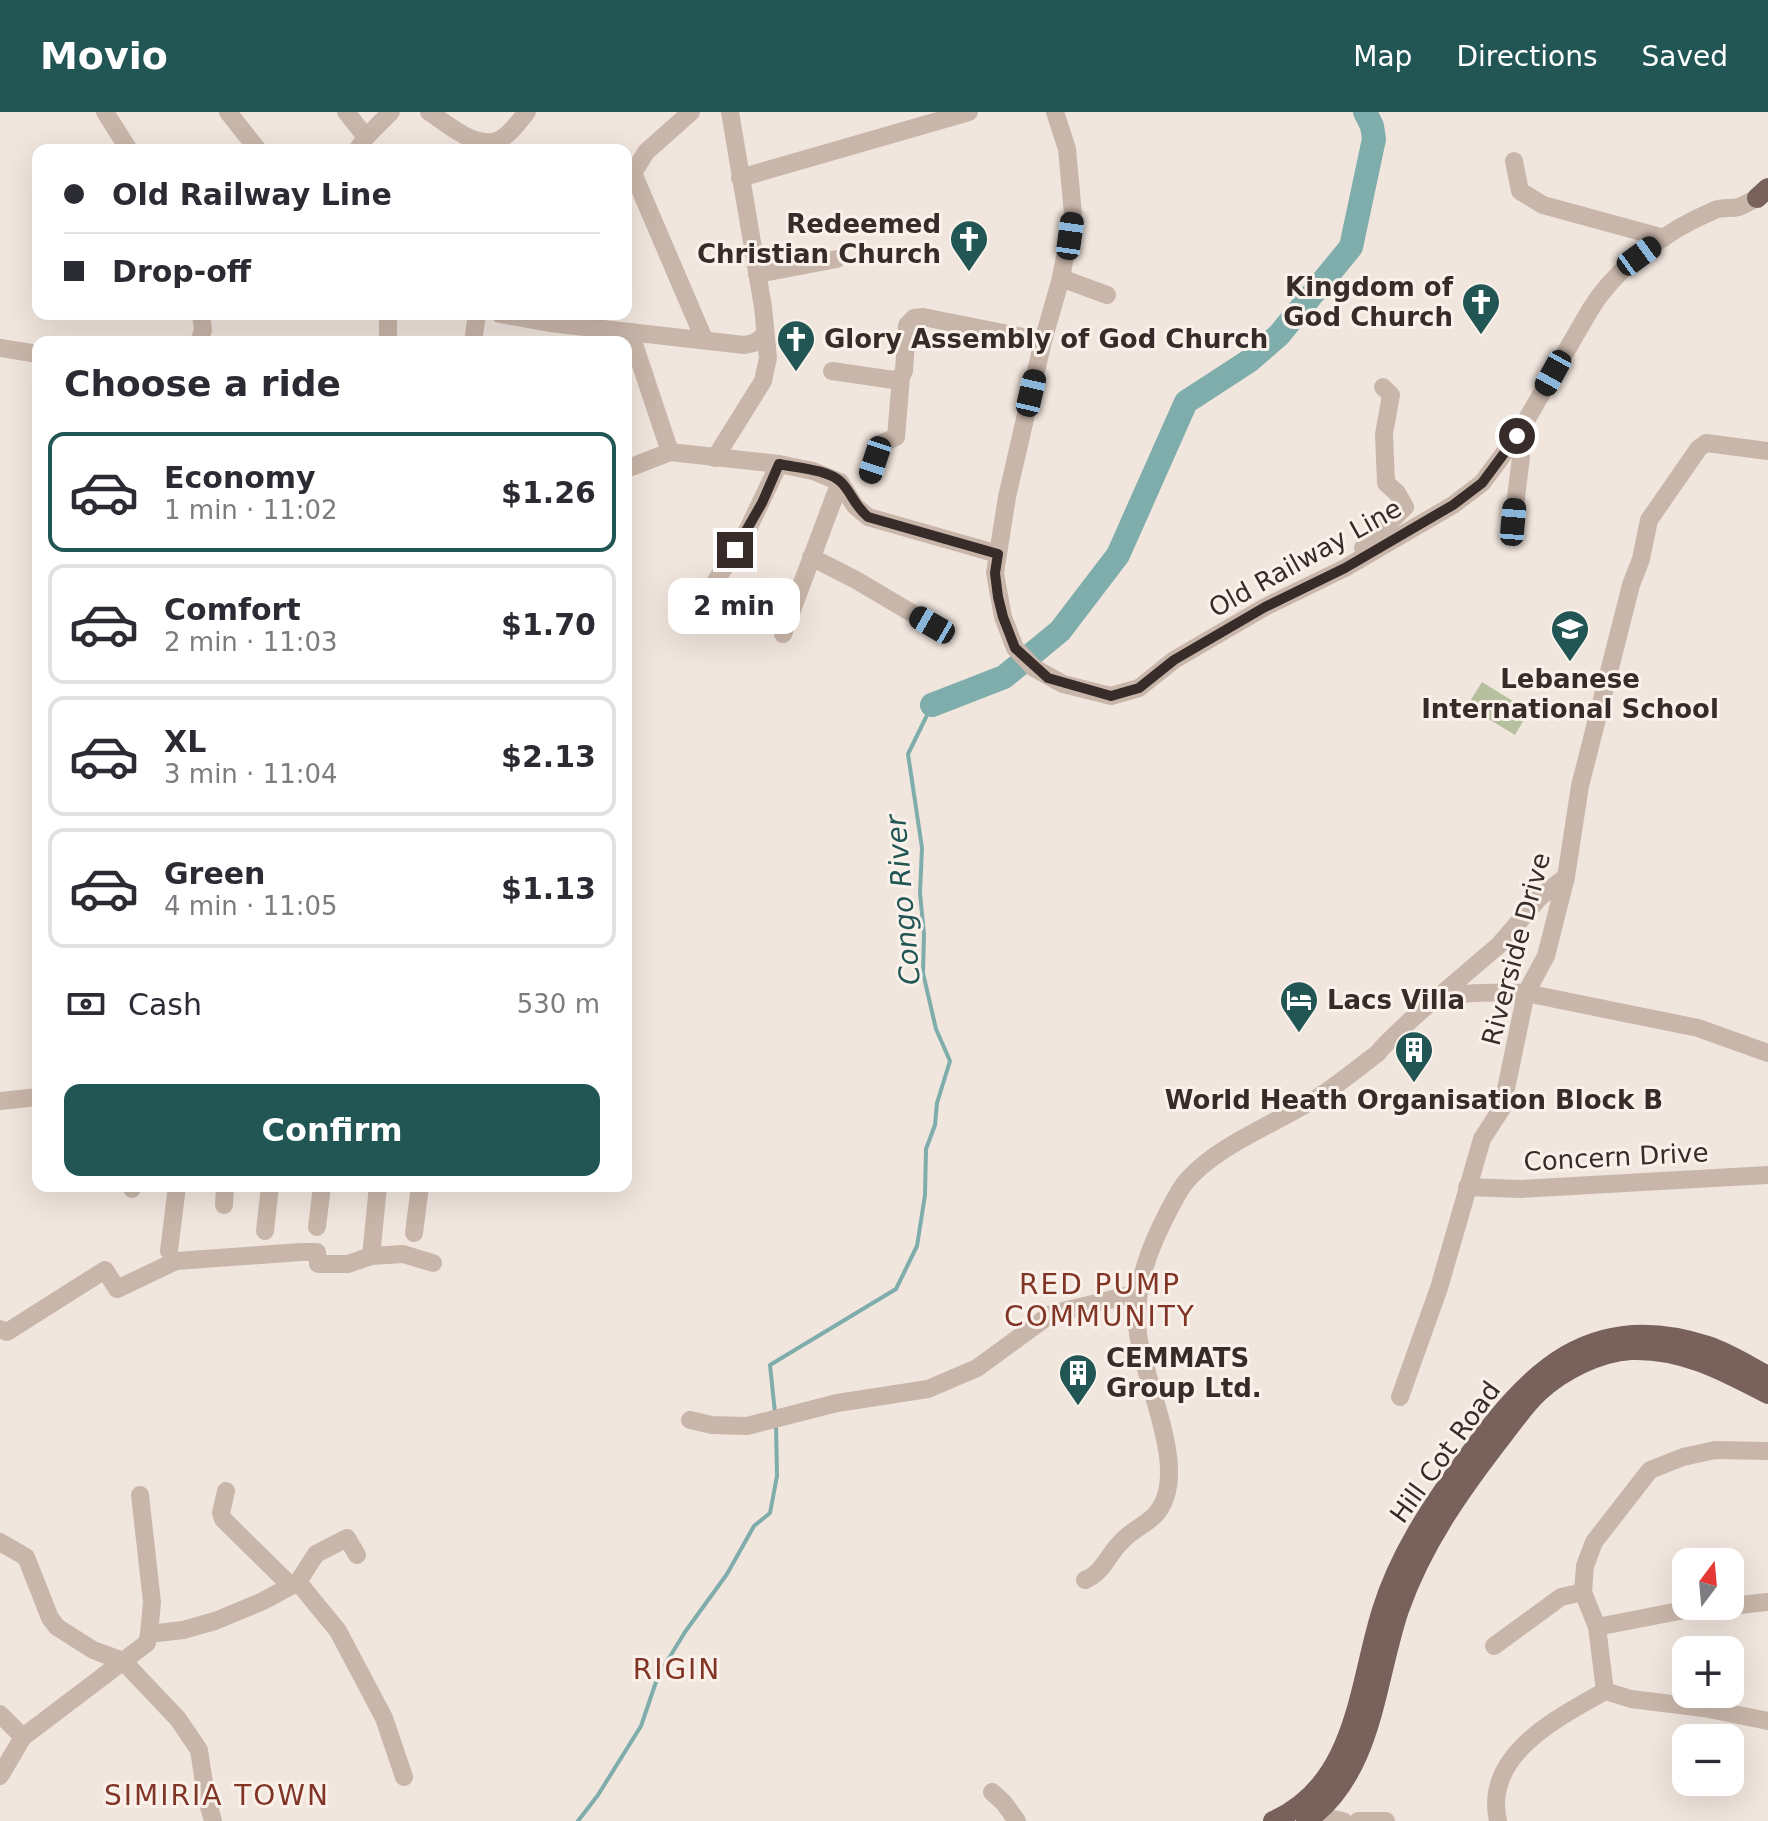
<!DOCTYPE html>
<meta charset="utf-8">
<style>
body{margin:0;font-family:"DejaVu Sans",sans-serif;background:#f2f2f3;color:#2b2b33;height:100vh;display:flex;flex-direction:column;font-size:30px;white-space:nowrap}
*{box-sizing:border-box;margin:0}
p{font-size:26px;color:#7c7c81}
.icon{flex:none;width:44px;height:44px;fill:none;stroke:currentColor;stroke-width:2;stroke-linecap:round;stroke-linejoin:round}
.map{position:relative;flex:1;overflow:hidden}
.details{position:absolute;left:32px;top:224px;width:600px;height:856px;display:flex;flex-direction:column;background:#fff;border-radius:16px;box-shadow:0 8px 32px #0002}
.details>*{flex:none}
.hud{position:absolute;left:32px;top:32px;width:600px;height:176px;border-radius:16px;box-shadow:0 8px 32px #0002;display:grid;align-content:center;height:176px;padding:0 32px;background:#fff}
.needle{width:52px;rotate:16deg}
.buttons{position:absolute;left:1672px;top:1436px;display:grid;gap:16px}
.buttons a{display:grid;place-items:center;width:72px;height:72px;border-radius:16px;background:#fff;box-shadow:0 8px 32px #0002;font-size:40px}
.end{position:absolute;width:36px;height:36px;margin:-18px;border:10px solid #372c29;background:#fff;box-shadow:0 0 0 4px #fff}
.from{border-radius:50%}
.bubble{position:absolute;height:56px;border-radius:16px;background:#fff;box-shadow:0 8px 32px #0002;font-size:26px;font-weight:700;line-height:56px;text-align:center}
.car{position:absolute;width:24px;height:48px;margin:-24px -12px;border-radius:10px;box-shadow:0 0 6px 2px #0007;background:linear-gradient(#222 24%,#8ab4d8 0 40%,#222 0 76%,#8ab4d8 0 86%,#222 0)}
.hud b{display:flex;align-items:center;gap:28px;height:76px;font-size:30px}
.hud b+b{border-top:2px solid #e1e1e2}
.hud i{width:20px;height:20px;background:#2b2b33}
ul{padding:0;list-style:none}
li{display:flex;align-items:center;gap:24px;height:120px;margin:0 16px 12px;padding:0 16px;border:4px solid #e1e1e2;border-radius:16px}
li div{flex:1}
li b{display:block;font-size:30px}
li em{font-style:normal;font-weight:700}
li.on{border-color:#215655}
li>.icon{width:72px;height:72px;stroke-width:1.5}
h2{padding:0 32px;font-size:36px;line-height:96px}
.pay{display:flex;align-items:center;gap:20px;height:88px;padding:0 32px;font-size:30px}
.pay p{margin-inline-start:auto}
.primary-button{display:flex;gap:16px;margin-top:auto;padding:16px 32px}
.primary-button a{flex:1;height:92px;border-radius:16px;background:#215655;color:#fff;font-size:32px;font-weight:700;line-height:92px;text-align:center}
header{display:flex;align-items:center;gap:48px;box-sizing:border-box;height:112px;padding:0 40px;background:#215655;color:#fff}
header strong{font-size:38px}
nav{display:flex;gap:44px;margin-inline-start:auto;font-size:28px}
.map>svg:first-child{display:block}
</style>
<header>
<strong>Movio</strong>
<nav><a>Map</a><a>Directions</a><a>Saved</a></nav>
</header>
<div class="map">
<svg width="1768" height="1709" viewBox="0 0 1768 1709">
<rect width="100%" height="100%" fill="#f1e6de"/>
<polygon fill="#b7c09e" points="1482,570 1529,599 1515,623 1467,594"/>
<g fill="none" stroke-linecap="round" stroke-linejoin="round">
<g stroke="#7eadab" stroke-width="4">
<polyline points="775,1301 770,1253 896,1177 917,1134 925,1083 926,1037 935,1013 937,991 950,949 936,917 923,861 924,822 920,781 922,736 908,642 932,593"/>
<polyline points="578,1709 598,1683 641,1614 658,1564 685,1520 727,1462 754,1414 770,1401 777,1364 776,1314"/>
</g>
<polyline stroke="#7eadab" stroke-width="24" points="932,593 1004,565 1060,519 1118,443 1186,290 1249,249 1279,223 1351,135 1374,27 1372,14 1365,0"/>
<g stroke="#c9b6aa" stroke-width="18">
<polyline points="105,0 129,38"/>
<polyline points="228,0 258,38"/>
<polyline points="346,0 366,25"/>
<path d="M 429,0 C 448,12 475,38 499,28 C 510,23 519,9 527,0"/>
<polyline points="691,0 646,40 633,61 704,227"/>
<path d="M 1055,0 L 1067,37 L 1073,102 L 1061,166 L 1043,229 L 1007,385 L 995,461 L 1003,505 L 1015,536 L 1034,556 L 1063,572 L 1111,584 L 1139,576 L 1174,548 L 1265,495 L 1345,456 L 1453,393 L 1482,371 L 1517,324 L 1590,198 C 1617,154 1667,118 1715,98 C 1723,95 1731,97 1739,95 C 1749,91 1758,85 1767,80"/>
<polyline points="357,38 366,25 391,0"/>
<polyline points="1514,49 1520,79 1543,93 1664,126"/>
<polyline points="740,66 969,0"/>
<polyline points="757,162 837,147"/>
<polyline points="1061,166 1107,183"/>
<polyline points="500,202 550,211 744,233 754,231 765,223"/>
<polyline points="630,220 670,340"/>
<polyline points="199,230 203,218 201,202"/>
<polyline points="388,230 388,202"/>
<polyline points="473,230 477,202"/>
<polyline points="0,236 38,242"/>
<polyline points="832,259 894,268 901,265 904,259 907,213 914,206 923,205 1043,229"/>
<polyline points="715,346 763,269 768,246 763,195 730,0"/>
<polyline points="626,357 670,340 779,352 813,359 840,370 855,394 868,405 998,442"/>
<polyline points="870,363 880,332 896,325 901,265"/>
<polyline points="1513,410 1521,345 1517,324"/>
<polyline points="1363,436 1405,395 1397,381 1386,371 1384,322 1391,283 1383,275"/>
<polyline points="811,445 856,468 932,513"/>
<polyline points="709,480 748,417 779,352"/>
<polyline points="783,522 840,370"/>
<polyline points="1437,886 1499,833 1540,785 1566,765"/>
<polyline points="0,989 38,985"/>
<polyline points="1467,1075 1521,1077 1768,1063"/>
<polyline points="132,1077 132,1074"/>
<polyline points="224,1093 225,1074"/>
<polyline points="317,1115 322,1074"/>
<polyline points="265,1119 270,1074"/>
<polyline points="414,1121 420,1074"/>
<polyline points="169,1139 177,1074"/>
<polyline points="371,1144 378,1074"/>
<polyline points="0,1217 7,1220 105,1158 117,1177 176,1149 301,1140 317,1140 318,1152 348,1152 371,1144 403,1142 433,1151"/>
<polyline points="1400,1285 1439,1176 1482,1027 1502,996 1526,881 1546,844 1566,765 1580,674 1631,473 1641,447 1649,408 1699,336 1706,331 1768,339"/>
<polyline points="690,1308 712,1313 747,1314 837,1291 928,1277 977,1256 1051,1202 1138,1181"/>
<polyline points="226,1379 221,1401 223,1407 291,1474"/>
<polyline points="140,1383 152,1490 149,1522"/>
<polyline points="0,1430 26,1445 50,1506 57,1515 93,1538 123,1549 178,1607 199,1638 206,1684 213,1709"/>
<path d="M 1085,1468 C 1103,1461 1108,1442 1122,1429 C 1131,1419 1145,1413 1155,1403 C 1195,1360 1137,1261 1137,1209 C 1136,1162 1157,1118 1180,1078 C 1206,1037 1278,1011 1320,984 C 1340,971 1359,955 1378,941 C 1384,932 1430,889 1438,886 C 1457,880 1505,880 1526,881 L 1698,916 L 1768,941"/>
<polyline points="298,1470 338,1519 384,1606 404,1665"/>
<polyline points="1730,1494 1768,1490"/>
<polyline points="1597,1515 1679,1499 1728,1494"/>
<polyline points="1494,1534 1561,1485 1583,1480"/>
<polyline points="1605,1579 1597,1515 1583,1480 1585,1454 1594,1430 1650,1358 1683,1345 1715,1338 1768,1339"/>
<polyline points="1605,1579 1631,1587 1704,1596 1768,1609"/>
<polyline points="0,1602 23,1625"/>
<polyline points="0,1664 23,1625 147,1531 149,1522 183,1518 215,1509 263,1489 298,1470 316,1442 347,1426 357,1443"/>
<polyline points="992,1680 1004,1691 1017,1709"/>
<polyline points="1314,1703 1343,1709"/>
<polyline points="1358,1709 1386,1709"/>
<path d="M 1498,1709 C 1483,1642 1558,1606 1605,1579"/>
</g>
<g stroke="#78625b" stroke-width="20">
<polyline points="1757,86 1768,76"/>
<path d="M 1273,1709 C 1357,1672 1358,1574 1382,1498 C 1399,1443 1431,1395 1464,1350 C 1528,1260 1590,1195 1708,1234 C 1729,1241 1749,1254 1768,1264"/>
<path d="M 1306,1709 C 1373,1663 1375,1569 1399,1498 C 1422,1432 1462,1376 1504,1322 C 1515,1308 1526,1292 1539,1280 C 1563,1258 1599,1240 1631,1238 C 1682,1236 1724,1259 1768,1282"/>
</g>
</g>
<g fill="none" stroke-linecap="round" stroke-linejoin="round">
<path stroke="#372c29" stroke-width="10" d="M 735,438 L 762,391 L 779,352 C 797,356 827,357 841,370 C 852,381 853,392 868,405 L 998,442 L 995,461 L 998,485 L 1003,505 L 1015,536 L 1048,566 L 1111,584 L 1139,576 L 1174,548 L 1265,495 L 1345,456 L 1453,393 L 1482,371 L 1517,324"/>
</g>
<defs>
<symbol id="church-pin" viewBox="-11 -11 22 30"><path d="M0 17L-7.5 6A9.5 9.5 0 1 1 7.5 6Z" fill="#215655" stroke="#f9f1ea"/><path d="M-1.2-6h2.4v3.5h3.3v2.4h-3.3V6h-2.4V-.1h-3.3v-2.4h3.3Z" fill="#fff"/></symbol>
<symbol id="school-pin" viewBox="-11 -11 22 30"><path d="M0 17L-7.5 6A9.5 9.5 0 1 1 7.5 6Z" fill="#215655" stroke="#f9f1ea"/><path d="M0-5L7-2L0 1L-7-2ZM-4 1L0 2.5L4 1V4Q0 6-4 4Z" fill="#fff"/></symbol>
<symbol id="hotel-pin" viewBox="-11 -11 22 30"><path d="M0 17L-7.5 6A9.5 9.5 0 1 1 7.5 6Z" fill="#215655" stroke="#f9f1ea"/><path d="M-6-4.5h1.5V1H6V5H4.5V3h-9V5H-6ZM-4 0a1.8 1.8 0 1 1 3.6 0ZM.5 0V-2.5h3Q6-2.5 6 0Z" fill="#fff"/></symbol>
<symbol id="building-pin" viewBox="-11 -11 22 30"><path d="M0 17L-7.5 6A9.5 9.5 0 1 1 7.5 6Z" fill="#215655" stroke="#f9f1ea"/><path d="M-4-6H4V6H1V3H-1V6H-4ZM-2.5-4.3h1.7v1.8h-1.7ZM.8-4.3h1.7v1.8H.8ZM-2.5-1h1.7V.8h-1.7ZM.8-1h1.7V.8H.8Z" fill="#fff"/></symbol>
</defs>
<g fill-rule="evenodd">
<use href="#church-pin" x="947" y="105" width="44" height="60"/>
<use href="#church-pin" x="1459" y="168" width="44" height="60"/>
<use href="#church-pin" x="774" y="205" width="44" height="60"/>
<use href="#school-pin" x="1548" y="495" width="44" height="60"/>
<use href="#hotel-pin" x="1277" y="866" width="44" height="60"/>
<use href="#building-pin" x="1392" y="916" width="44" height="60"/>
<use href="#building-pin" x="1056" y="1239" width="44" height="60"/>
</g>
<g text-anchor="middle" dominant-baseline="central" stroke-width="6" stroke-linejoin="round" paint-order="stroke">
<g font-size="26" font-weight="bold" fill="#372c29" stroke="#f9f1ea" text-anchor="start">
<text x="941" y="112" text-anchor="end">Redeemed<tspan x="941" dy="30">Christian Church</tspan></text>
<text x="1453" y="175" text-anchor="end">Kingdom of<tspan x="1453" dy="30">God Church</tspan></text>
<text x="824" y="227">Glory Assembly of God Church</text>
<text x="1570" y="567" text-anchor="middle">Lebanese<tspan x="1570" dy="30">International School</tspan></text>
<text x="1327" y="888">Lacs Villa</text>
<text x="1414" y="988" text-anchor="middle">World Heath Organisation Block B</text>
<text x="1106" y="1246">CEMMATS<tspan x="1106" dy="30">Group Ltd.</tspan></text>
</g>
<g font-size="26" fill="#372c29" stroke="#f9f1ea">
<text transform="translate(1305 446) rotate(-29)">Old Railway Line</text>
<text transform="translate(1516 837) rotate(-75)">Riverside Drive</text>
<text transform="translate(1616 1045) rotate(-3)">Concern Drive</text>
<text transform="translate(1445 1340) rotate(-54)">Hill Cot Road</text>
</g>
<g font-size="28" font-style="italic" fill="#215655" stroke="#f9f1ea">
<text transform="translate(903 788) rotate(-95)">Congo River</text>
</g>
<g font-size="28" letter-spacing="2" fill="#813526" stroke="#f9f1ea">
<text x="1100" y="1172">RED PUMP<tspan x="1100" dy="32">COMMUNITY</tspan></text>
<text x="677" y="1557">RIGIN</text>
<text x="217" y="1683">SIMIRIA TOWN</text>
</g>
</g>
</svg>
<div class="buttons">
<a><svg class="needle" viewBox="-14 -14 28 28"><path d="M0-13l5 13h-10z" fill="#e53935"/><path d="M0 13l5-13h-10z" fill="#7c7c81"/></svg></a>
<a>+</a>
<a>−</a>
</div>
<i class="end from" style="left:1517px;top:324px"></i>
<i class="end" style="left:735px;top:438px"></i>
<div class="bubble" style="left:668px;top:466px;width:132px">2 min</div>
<i class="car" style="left:1070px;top:124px;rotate:8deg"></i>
<i class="car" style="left:1639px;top:144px;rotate:54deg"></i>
<i class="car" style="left:1553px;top:261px;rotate:209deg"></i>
<i class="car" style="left:1031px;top:281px;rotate:13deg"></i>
<i class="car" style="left:875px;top:348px;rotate:198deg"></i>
<i class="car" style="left:1513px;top:410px;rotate:5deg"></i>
<i class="car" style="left:932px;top:513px;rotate:300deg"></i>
<div class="hud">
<b><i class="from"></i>Old Railway Line</b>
<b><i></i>Drop-off</b>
</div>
<section class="details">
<h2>Choose a ride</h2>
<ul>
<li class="on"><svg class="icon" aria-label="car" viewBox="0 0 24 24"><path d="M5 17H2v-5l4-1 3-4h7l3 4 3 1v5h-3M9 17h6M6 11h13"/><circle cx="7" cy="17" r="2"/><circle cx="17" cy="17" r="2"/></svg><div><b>Economy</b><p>1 min · 11:02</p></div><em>$1.26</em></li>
<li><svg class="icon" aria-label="car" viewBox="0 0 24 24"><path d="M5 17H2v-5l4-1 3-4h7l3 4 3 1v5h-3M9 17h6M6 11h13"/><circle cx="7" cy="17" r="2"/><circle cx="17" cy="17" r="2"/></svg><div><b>Comfort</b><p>2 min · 11:03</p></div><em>$1.70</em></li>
<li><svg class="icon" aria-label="car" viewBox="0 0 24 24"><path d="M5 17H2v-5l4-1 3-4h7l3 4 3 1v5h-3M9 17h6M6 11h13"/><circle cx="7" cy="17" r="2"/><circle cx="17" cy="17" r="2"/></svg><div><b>XL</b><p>3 min · 11:04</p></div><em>$2.13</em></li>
<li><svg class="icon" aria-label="car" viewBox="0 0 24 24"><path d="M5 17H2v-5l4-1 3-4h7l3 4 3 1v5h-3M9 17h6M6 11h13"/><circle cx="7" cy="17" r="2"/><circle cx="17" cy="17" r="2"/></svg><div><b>Green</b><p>4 min · 11:05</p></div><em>$1.13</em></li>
</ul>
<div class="pay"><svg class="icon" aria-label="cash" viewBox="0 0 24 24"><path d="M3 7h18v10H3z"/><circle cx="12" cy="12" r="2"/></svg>Cash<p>530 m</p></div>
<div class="primary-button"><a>Confirm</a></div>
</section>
</div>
